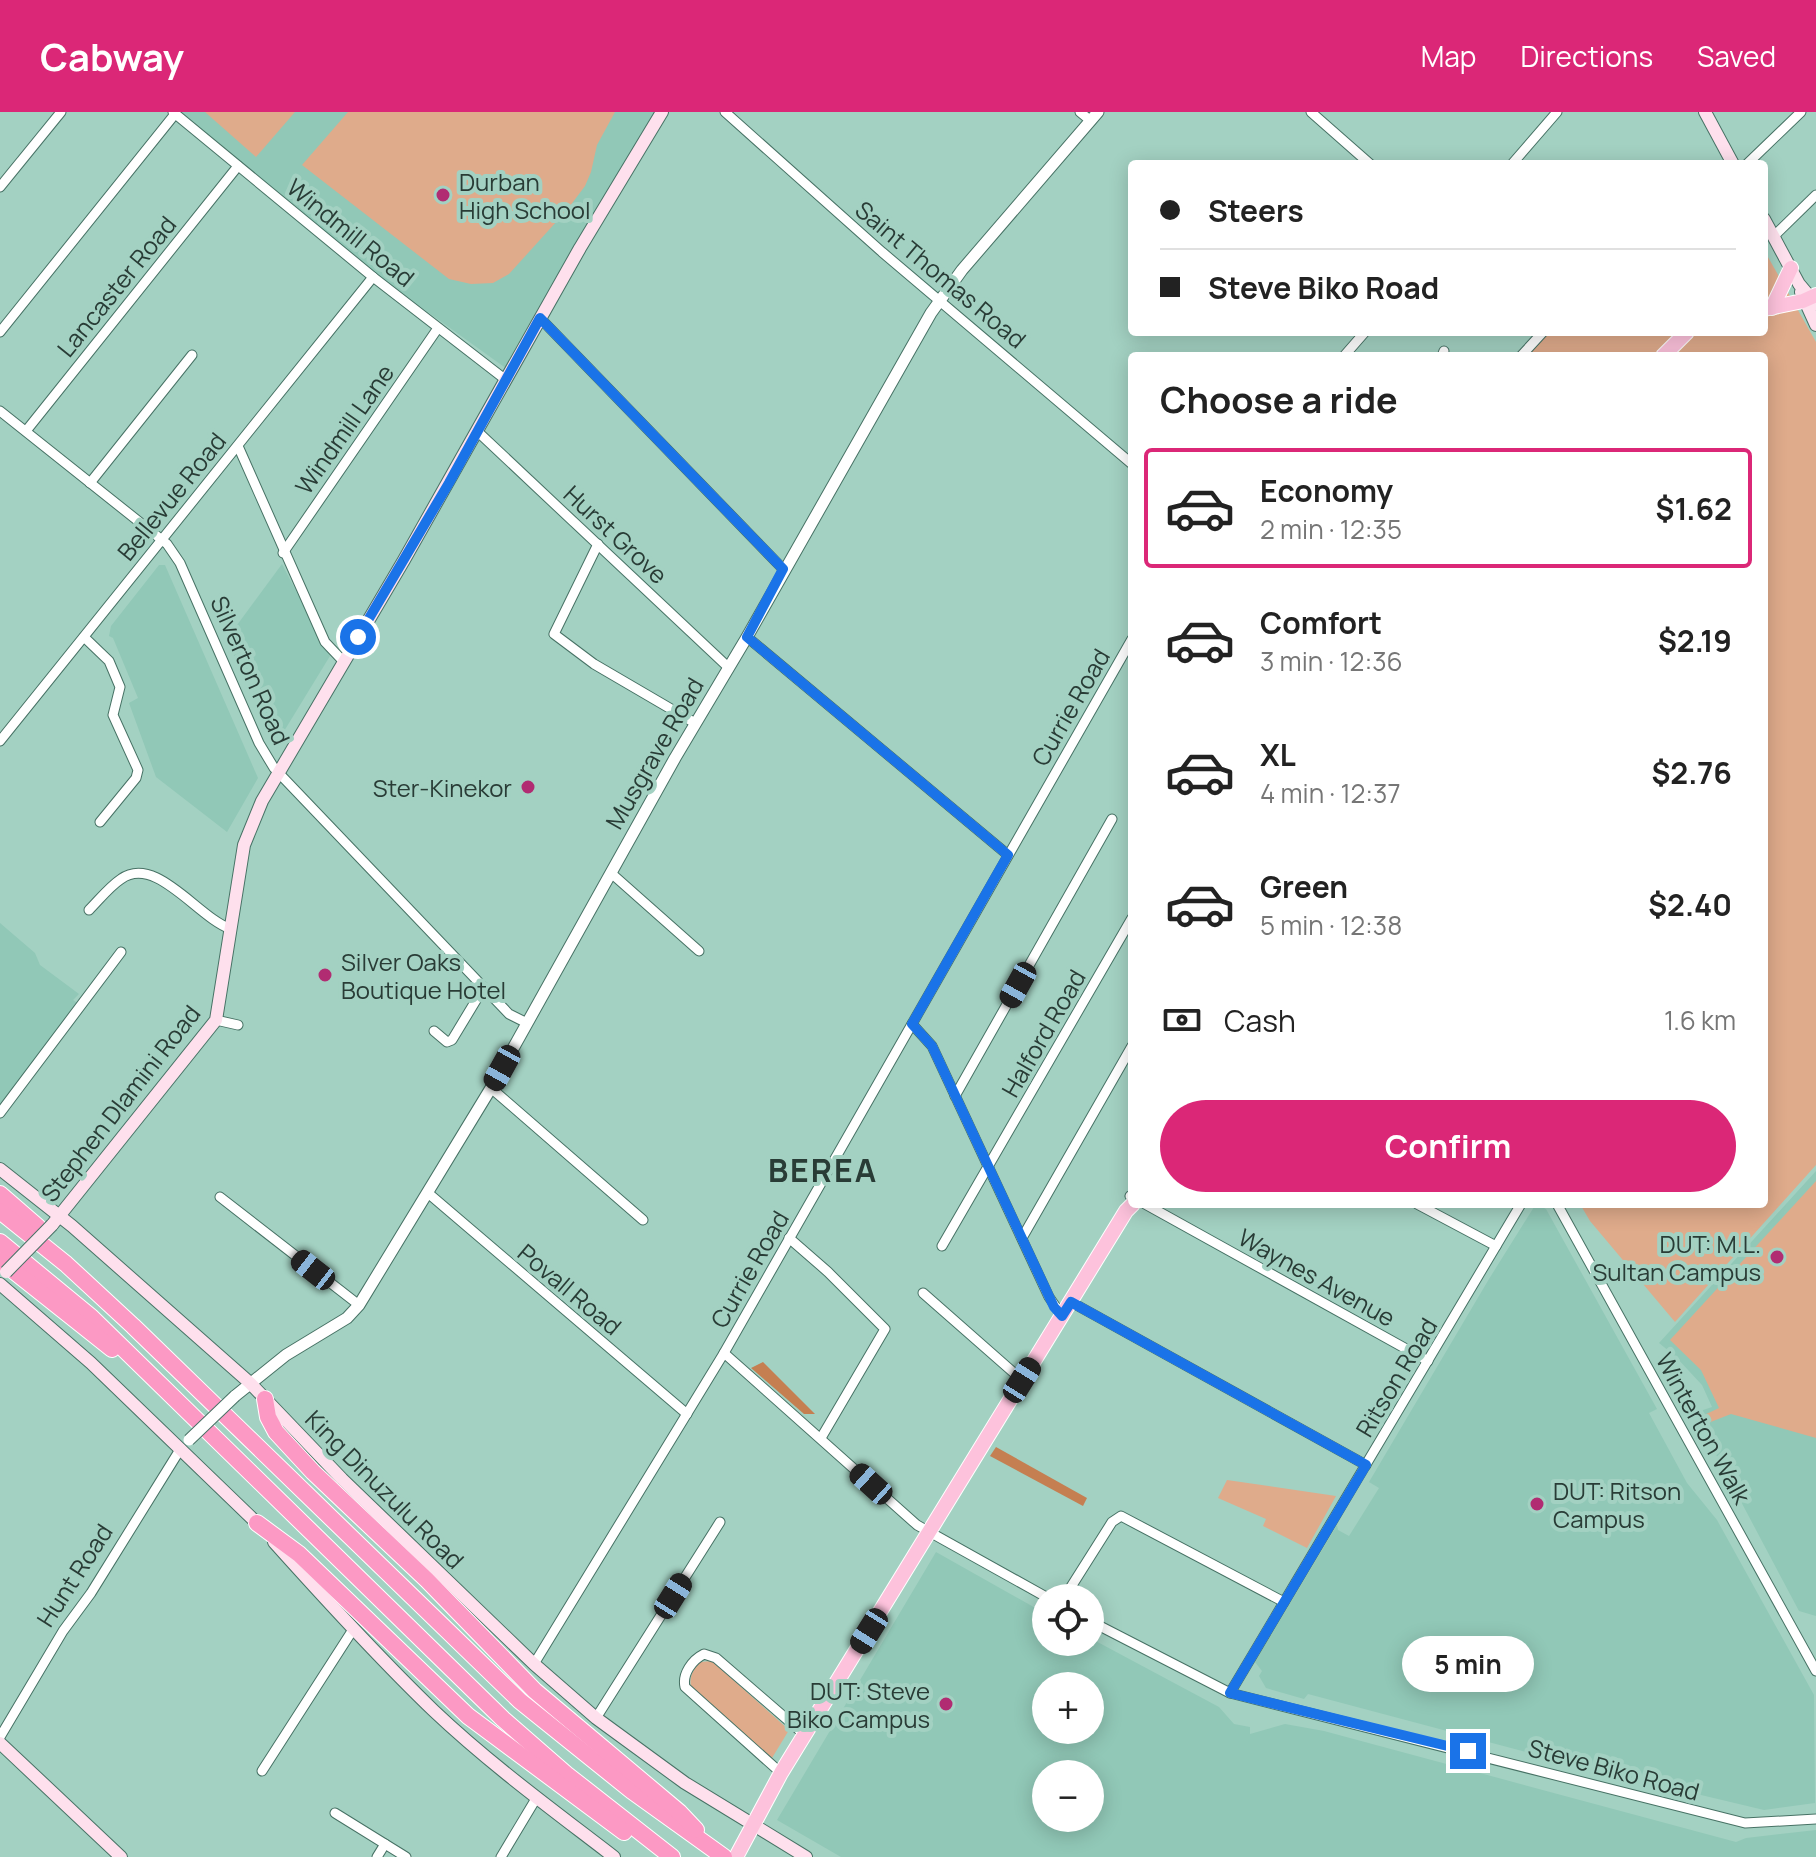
<!DOCTYPE html>
<meta charset="utf-8">
<style>
body{margin:0;font-family:Manrope,sans-serif;background:#f6f6f6;color:#222;height:100vh;display:flex;flex-direction:column;font-size:30px;white-space:nowrap}
*{box-sizing:border-box;margin:0}
p{font-size:26px;color:#767676}
.icon{flex:none;width:44px;height:44px;fill:none;stroke:currentColor;stroke-width:2;stroke-linecap:round;stroke-linejoin:round}
.map{position:relative;flex:1;overflow:hidden}
.side{position:absolute;left:1128px;top:240px;width:640px;height:856px;display:flex;flex-direction:column;background:#fff;border-radius:8px;box-shadow:0 4px 20px #0003}
.side>*{flex:none}
.hud{position:absolute;left:1128px;top:48px;width:640px;height:176px;border-radius:8px;box-shadow:0 4px 20px #0003;display:grid;align-content:center;height:176px;padding:0 32px;background:#fff}
.buttons{position:absolute;left:1032px;top:1472px;display:grid;gap:16px}
.buttons a{display:grid;place-items:center;width:72px;height:72px;border-radius:50%;background:#fff;box-shadow:0 4px 20px #0003;font-size:40px}
.end{position:absolute;width:36px;height:36px;margin:-18px;border:10px solid #1a73e8;background:#fff;box-shadow:0 0 0 4px #fff}
.from{border-radius:50%}
.bubble{position:absolute;height:56px;border-radius:28px;background:#fff;box-shadow:0 4px 20px #0003;font-size:26px;font-weight:700;line-height:56px;text-align:center}
.car{position:absolute;width:24px;height:48px;margin:-24px -12px;border-radius:10px;box-shadow:0 0 6px 2px #0007;background:linear-gradient(#222 24%,#8ab4d8 0 40%,#222 0 76%,#8ab4d8 0 86%,#222 0)}
.hud b{display:flex;align-items:center;gap:28px;height:76px;font-size:30px}
.hud b+b{border-top:2px solid #e0e0e0}
.hud i{width:20px;height:20px;background:#222}
ul{padding:0;list-style:none}
li{display:flex;align-items:center;gap:24px;height:120px;margin:0 16px 12px;padding:0 16px;border:4px solid transparent;border-radius:8px}
li div{flex:1}
li b{display:block;font-size:30px}
li em{font-style:normal;font-weight:700}
li.active{border-color:#db2777}
li>.icon{width:72px;height:72px;stroke-width:1.5}
h2{padding:0 32px;font-size:36px;line-height:96px}
.pay{display:flex;align-items:center;gap:20px;height:88px;padding:0 32px;font-size:30px}
.pay p{margin-inline-start:auto}
.primary-button{display:flex;gap:16px;margin-top:auto;padding:16px 32px}
.primary-button a{flex:1;height:92px;border-radius:48px;background:#db2777;color:#fff;font-size:32px;font-weight:700;line-height:92px;text-align:center}
header{display:flex;align-items:center;gap:48px;box-sizing:border-box;height:112px;padding:0 40px;background:#db2777;color:#fff}
header strong{font-size:38px}
nav{display:flex;gap:44px;margin-inline-start:auto;font-size:28px}
.map>svg:first-child{display:block}
</style>
<header>
<strong>Cabway</strong>
<nav><a>Map</a><a>Directions</a><a>Saved</a></nav>
</header>
<div class="map">
<svg width="1816" height="1745" viewBox="0 0 1816 1745">
<rect width="100%" height="100%" fill="#a3d1c2"/>
<g fill="#91c8b7" fill-rule="evenodd">
<polygon points="175,0 658,0 507,257 379,165"/>
<polygon points="282,452 330,544 278,629 226,528"/>
<polygon points="159,453 165,453 258,666 227,720 156,665 129,591 138,586 113,526 109,524 111,514"/>
<polygon points="0,811 35,841 40,853 79,882 73,888 79,892 0,994"/>
<polygon points="1816,1059 1816,1504 1799,1499 1694,1301 1712,1295 1702,1273 1675,1244 1659,1231"/>
<polygon points="1540,1094 1546,1097 1657,1297 1649,1301 1687,1371 1717,1408 1814,1583 1815,1691 1764,1698 1575,1653 1308,1582 1304,1587 1266,1576 1259,1564 1262,1559 1255,1550 1337,1413 1338,1418 1349,1424 1379,1376 1369,1370 1489,1167 1534,1095"/>
<path d="M 936,1440 L 1046,1502 L 1046,1530 L 1090,1530 L 1090,1526 L 1219,1595 L 1234,1612 L 1250,1615 L 1250,1622 L 1285,1612 L 1324,1619 L 1736,1730 L 1746,1726 L 1816,1718 L 1816,1745 L 841,1745 L 777,1708 ZM 1090,1574 L 1090,1618 L 1046,1618 L 1046,1574 ZM 1090,1662 L 1090,1706 L 1046,1706 L 1046,1662 Z"/>
</g>
<g fill="#dfab8b">
<polygon points="205,0 295,0 256,45"/>
<polygon points="348,0 615,0 597,33 591,60 585,74 567,98 509,162 493,171 471,172 449,167 302,53"/>
<polygon points="1764,138 1816,230 1816,1053 1675,1210 1590,1109 1580,1092 1764,1092 1764,244 1523,244 1545,220 1764,220"/>
<polygon points="1816,1069 1816,1326 1731,1302 1708,1311 1702,1304 1719,1296 1701,1258 1670,1228"/>
<polygon points="1227,1368 1336,1384 1307,1436 1263,1414 1266,1407 1218,1386"/>
<path d="M 712,1549 L 789,1618 L 772,1646 L 691,1575 C 689,1564 693,1558 700,1550 Z"/>
</g>
<g fill="#c57f51">
<polygon points="763,1250 815,1302 804,1302 751,1256"/>
<polygon points="996,1335 1087,1386 1083,1394 990,1344"/>
</g>
<g fill="none" stroke-linecap="round" stroke-linejoin="round">
<defs>
<g id="minor">
<polyline points="173,0 373,165 506,268"/>
<polyline points="725,0 882,140 1132,352"/>
<polyline points="1080,0 1091,9"/>
<polyline points="1311,0 1370,52"/>
<polyline points="1512,52 1557,0"/>
<polyline points="1747,52 1801,0"/>
<polyline points="0,75 61,0"/>
<polyline points="1774,124 1816,83"/>
<polyline points="540,206 783,457"/>
<polyline points="0,220 175,2"/>
<polyline points="1344,244 1365,220"/>
<polyline points="1442,244 1444,239"/>
<polyline points="1521,244 1543,220"/>
<polyline points="0,299 167,432 180,451 259,631 274,656 509,902 527,911"/>
<polyline points="26,319 238,54"/>
<polyline points="477,319 728,555"/>
<polyline points="238,334 325,530 343,549"/>
<polyline points="90,371 192,243"/>
<polyline points="598,432 554,522 594,552 695,611"/>
<polyline points="283,441 438,216"/>
<polyline points="84,525 109,549 120,575 113,603 138,658 136,666 100,710"/>
<polyline points="747,525 1008,743"/>
<polyline points="0,629 373,165"/>
<polyline points="611,761 699,839"/>
<path d="M 89,798 C 99,788 109,775 121,767 C 156,742 198,806 231,817"/>
<polyline points="216,908 238,913"/>
<polyline points="912,912 932,934 1049,1185 1062,1204"/>
<polyline points="434,919 447,930 452,928 484,875"/>
<polyline points="491,976 643,1108"/>
<polyline points="955,984 1112,707"/>
<polyline points="0,1001 121,840"/>
<polyline points="428,1081 687,1302"/>
<polyline points="1130,1084 1132,1085"/>
<polyline points="220,1085 359,1193"/>
<polyline points="1145,1092 1428,1249"/>
<polyline points="1417,1092 1496,1134"/>
<polyline points="1557,1092 1816,1559"/>
<polyline points="789,1126 828,1160 885,1217 821,1326"/>
<polyline points="1022,1126 1132,934"/>
<polyline points="942,1134 1132,806"/>
<polyline points="923,1181 1022,1268"/>
<polyline points="1071,1190 1366,1353"/>
<polyline points="724,1241 917,1413 1048,1486"/>
<polyline points="1064,1486 1112,1410 1121,1404 1284,1490"/>
<polyline points="1090,1509 1230,1581 1745,1711 1816,1707"/>
<polyline points="534,1552 724,1241 1132,527"/>
<polyline points="1230,1581 1521,1092"/>
<polyline points="596,1606 720,1410"/>
<polyline points="0,1625 63,1519 91,1481 181,1336"/>
<polyline points="262,1659 354,1516"/>
<path d="M 781,1661 L 685,1575 C 682,1562 692,1548 704,1542 L 716,1546 L 805,1623"/>
<polyline points="335,1701 406,1745"/>
<polyline points="377,1745 385,1732"/>
<polyline points="501,1745 537,1685"/>
</g>
<polyline id="tertiary" points="235,1284 286,1243 347,1206 359,1193 491,976 675,646 747,525 931,201 962,158 1098,0"/>
<g id="secondary">
<polyline points="1705,0 1733,52"/>
<polyline points="1764,107 1799,172 1816,192"/>
<polyline points="1801,180 1816,213"/>
<polyline points="0,1057 72,1114 250,1271 342,1367 534,1552 596,1606 685,1671 806,1745"/>
<polyline points="52,1113 216,908 244,733 262,689 404,448 580,136 662,0"/>
<polyline points="0,1172 91,1251 262,1416"/>
<path d="M 274,1430 C 326,1488 378,1545 434,1599 C 490,1652 553,1698 614,1745"/>
<polyline points="0,1631 121,1745"/>
</g>
<g id="primary">
<polyline points="1772,196 1791,156"/>
<polyline points="1764,197 1803,189 1816,183"/>
<polyline points="1663,244 1687,220"/>
<polyline points="736,1745 781,1661 1126,1099 1133,1092"/>
</g>
<g id="motorway">
<polyline points="0,1082 38,1115"/>
<polyline points="0,1099 66,1152 133,1214 520,1589 632,1679 724,1745"/>
<polyline points="0,1130 91,1205 503,1607 566,1662 672,1745"/>
<polyline points="0,1148 112,1237"/>
<polyline points="265,1287 268,1305 276,1320 313,1360 427,1468 535,1579 679,1700 696,1718"/>
<polyline points="257,1411 299,1442 468,1604 624,1720"/>
</g>
</defs>
<use href="#minor" stroke="#477265" stroke-width="11"/>
<use href="#tertiary" stroke="#477265" stroke-width="13"/>
<use href="#secondary" stroke="#477265" stroke-width="14"/>
<use href="#primary" stroke="#fff" stroke-width="16"/>
<use href="#motorway" stroke="#fff" stroke-width="18"/>
<use href="#minor" stroke="#fff" stroke-width="9"/>
<use href="#tertiary" stroke="#fff" stroke-width="11"/>
<use href="#secondary" stroke="#fee0ed" stroke-width="12"/>
<use href="#primary" stroke="#fdc2dc" stroke-width="14"/>
<use href="#motorway" stroke="#fc99c4" stroke-width="16"/>
<defs>
<polyline id="tertiary-bridge" points="189,1328 235,1284"/>
<polyline id="secondary-bridge" points="6,1160 52,1113"/>
</defs>
<use href="#tertiary-bridge" stroke="#477265" stroke-width="13" stroke-linecap="butt"/>
<use href="#secondary-bridge" stroke="#477265" stroke-width="14" stroke-linecap="butt"/>
<use href="#tertiary-bridge" stroke="#fff" stroke-width="11"/>
<use href="#secondary-bridge" stroke="#fee0ed" stroke-width="12"/>
</g>
<g fill="none" stroke-linecap="round" stroke-linejoin="round">
<polyline stroke="#1a73e8" stroke-width="10" points="358,525 449,371 540,206 783,457 747,525 1008,743 912,912 932,934 1054,1195 1062,1204 1071,1190 1366,1353 1230,1581 1468,1639"/>
</g>
<g fill="#b12c72" stroke="#a3d1c2" stroke-width="3">
<circle cx="443" cy="83" r="8"/>
<circle cx="528" cy="675" r="8"/>
<circle cx="325" cy="863" r="8"/>
<circle cx="1777" cy="1145" r="8"/>
<circle cx="1537" cy="1392" r="8"/>
<circle cx="946" cy="1592" r="8"/>
</g>
<g text-anchor="middle" dominant-baseline="central" stroke-width="8" stroke-linejoin="round" paint-order="stroke">
<g font-size="24" fill="#293c36" stroke="#a3d1c2" text-anchor="start">
<text x="459" y="69">Durban<tspan x="459" dy="28">High School</tspan></text>
<text x="512" y="675" text-anchor="end">Ster-Kinekor</text>
<text x="341" y="849">Silver Oaks<tspan x="341" dy="28">Boutique Hotel</tspan></text>
<text x="1761" y="1131" text-anchor="end">DUT: M.L.<tspan x="1761" dy="28">Sultan Campus</tspan></text>
<text x="1553" y="1378">DUT: Ritson<tspan x="1553" dy="28">Campus</tspan></text>
<text x="930" y="1578" text-anchor="end">DUT: Steve<tspan x="930" dy="28">Biko Campus</tspan></text>
</g>
<g font-size="24" fill="#293c36" stroke="#a3d1c2">
<text transform="translate(351 120) rotate(39)">Windmill Road</text>
<text transform="translate(941 162) rotate(40)">Saint Thomas Road</text>
<text transform="translate(116 174) rotate(-51)">Lancaster Road</text>
<text transform="translate(344 317) rotate(-55)">Windmill Lane</text>
<text transform="translate(171 384) rotate(-51)">Bellevue Road</text>
<text transform="translate(616 422) rotate(43)">Hurst Grove</text>
<text transform="translate(251 558) rotate(66)">Silverton Road</text>
<text transform="translate(1070 595) rotate(-60)">Currie Road</text>
<text transform="translate(654 641) rotate(-60)">Musgrave Road</text>
<text transform="translate(1043 921) rotate(-60)">Halford Road</text>
<text transform="translate(120 991) rotate(-52)">Stephen Dlamini Road</text>
<text transform="translate(749 1157) rotate(-60)">Currie Road</text>
<text transform="translate(1317 1165) rotate(29)">Waynes Avenue</text>
<text transform="translate(570 1177) rotate(40)">Povall Road</text>
<text transform="translate(1396 1265) rotate(-59)">Ritson Road</text>
<text transform="translate(1704 1316) rotate(61)">Winterton Walk</text>
<text transform="translate(385 1377) rotate(45)">King Dinuzulu Road</text>
<text transform="translate(74 1463) rotate(-57)">Hunt Road</text>
<text transform="translate(1614 1657) rotate(15)">Steve Biko Road</text>
</g>
<g font-size="32" font-weight="bold" letter-spacing="2" fill="#293c36" stroke="#a3d1c2">
<text x="823" y="1058">BEREA</text>
</g>
</g>
</svg>
<div class="buttons">
<a><svg class="icon" aria-label="locate" viewBox="0 0 24 24"><circle cx="12" cy="12" r="6"/><path d="M12 2v4M12 18v4M2 12h4M18 12h4"/></svg></a>
<a>+</a>
<a>−</a>
</div>
<i class="end from" style="left:358px;top:525px"></i>
<i class="end" style="left:1468px;top:1639px"></i>
<div class="bubble" style="left:1402px;top:1524px;width:132px">5 min</div>
<i class="car" style="left:1018px;top:873px;rotate:209deg"></i>
<i class="car" style="left:502px;top:956px;rotate:209deg"></i>
<i class="car" style="left:313px;top:1158px;rotate:308deg"></i>
<i class="car" style="left:1022px;top:1268px;rotate:32deg"></i>
<i class="car" style="left:871px;top:1372px;rotate:312deg"></i>
<i class="car" style="left:673px;top:1484px;rotate:32deg"></i>
<i class="car" style="left:869px;top:1519px;rotate:212deg"></i>
<div class="hud">
<b><i class="from"></i>Steers</b>
<b><i></i>Steve Biko Road</b>
</div>
<section class="side">
<h2>Choose a ride</h2>
<ul>
<li class="active"><svg class="icon" aria-label="car" viewBox="0 0 24 24"><path d="M5 17H2v-5l4-1 3-4h7l3 4 3 1v5h-3M9 17h6M6 11h13"/><circle cx="7" cy="17" r="2"/><circle cx="17" cy="17" r="2"/></svg><div><b>Economy</b><p>2 min · 12:35</p></div><em>$1.62</em></li>
<li><svg class="icon" aria-label="car" viewBox="0 0 24 24"><path d="M5 17H2v-5l4-1 3-4h7l3 4 3 1v5h-3M9 17h6M6 11h13"/><circle cx="7" cy="17" r="2"/><circle cx="17" cy="17" r="2"/></svg><div><b>Comfort</b><p>3 min · 12:36</p></div><em>$2.19</em></li>
<li><svg class="icon" aria-label="car" viewBox="0 0 24 24"><path d="M5 17H2v-5l4-1 3-4h7l3 4 3 1v5h-3M9 17h6M6 11h13"/><circle cx="7" cy="17" r="2"/><circle cx="17" cy="17" r="2"/></svg><div><b>XL</b><p>4 min · 12:37</p></div><em>$2.76</em></li>
<li><svg class="icon" aria-label="car" viewBox="0 0 24 24"><path d="M5 17H2v-5l4-1 3-4h7l3 4 3 1v5h-3M9 17h6M6 11h13"/><circle cx="7" cy="17" r="2"/><circle cx="17" cy="17" r="2"/></svg><div><b>Green</b><p>5 min · 12:38</p></div><em>$2.40</em></li>
</ul>
<div class="pay"><svg class="icon" aria-label="cash" viewBox="0 0 24 24"><path d="M3 7h18v10H3z"/><circle cx="12" cy="12" r="2"/></svg>Cash<p>1.6 km</p></div>
<div class="primary-button"><a>Confirm</a></div>
</section>
</div>
